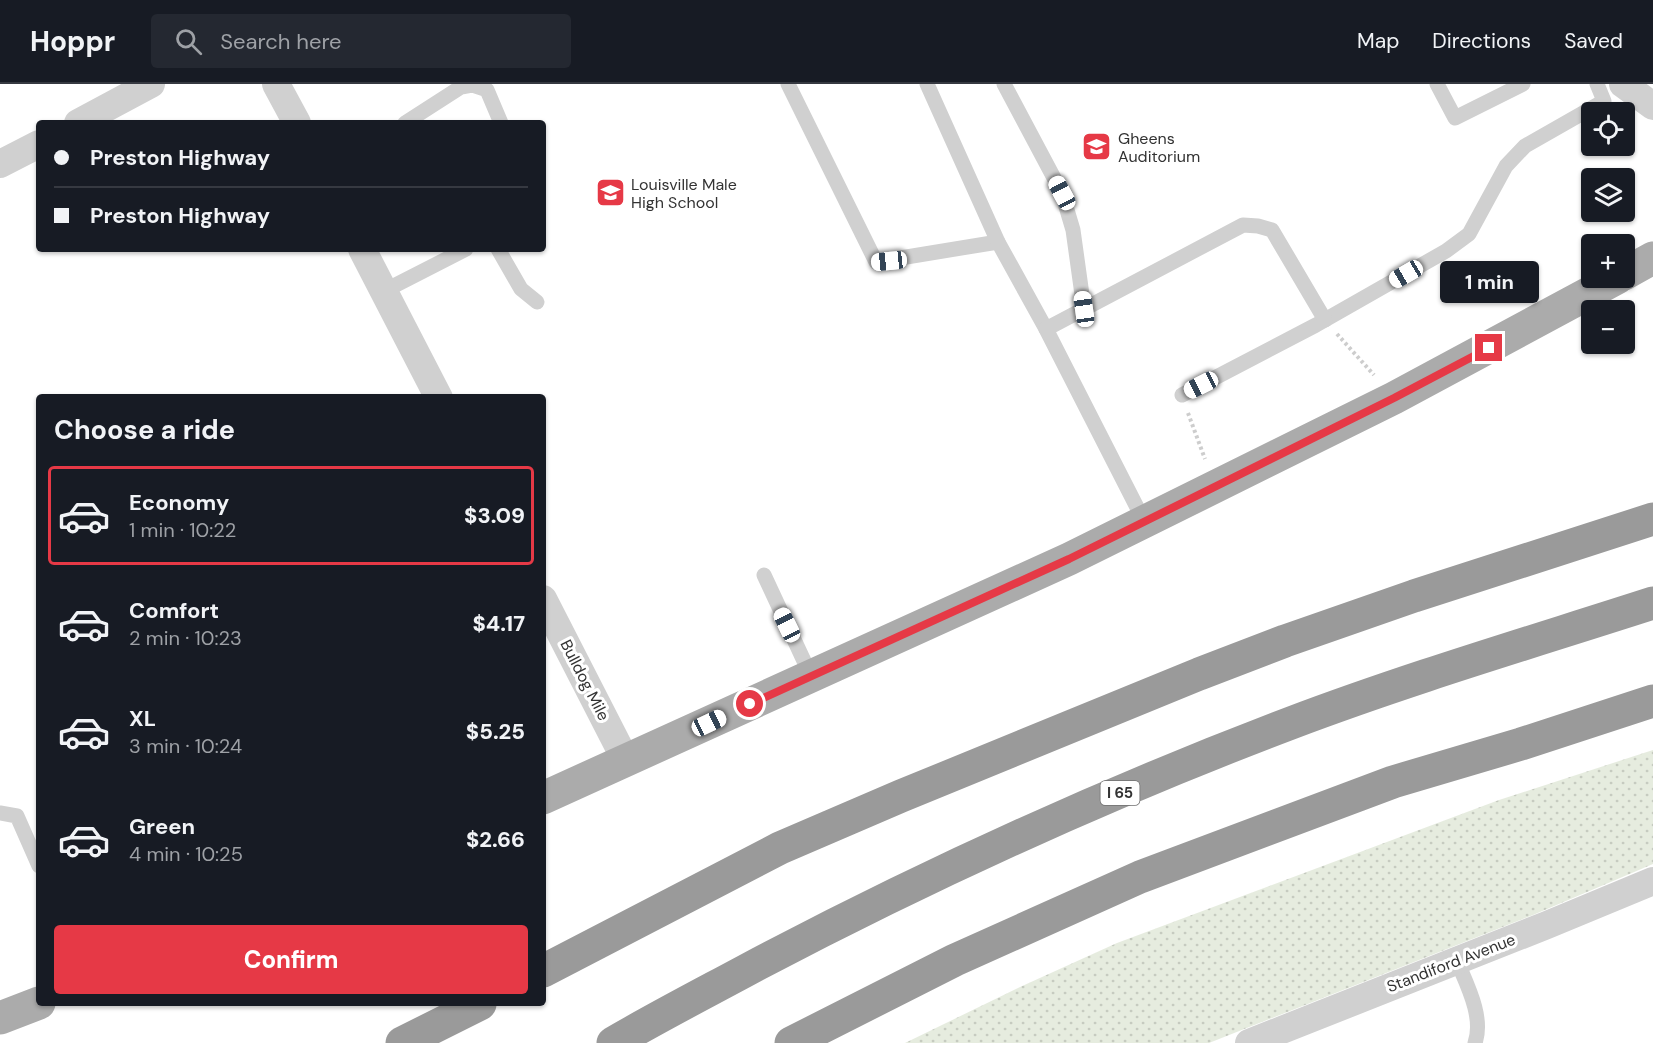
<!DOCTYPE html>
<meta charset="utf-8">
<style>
body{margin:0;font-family:"DM Sans",sans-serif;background:#242831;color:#f1f3f6;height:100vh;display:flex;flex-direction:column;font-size:22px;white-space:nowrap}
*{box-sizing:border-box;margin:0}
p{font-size:20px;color:#9ea1a6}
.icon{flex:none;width:33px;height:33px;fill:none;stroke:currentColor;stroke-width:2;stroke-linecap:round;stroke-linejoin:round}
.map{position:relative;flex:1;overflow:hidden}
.panel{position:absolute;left:36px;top:310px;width:510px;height:612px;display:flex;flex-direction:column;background:#171b24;border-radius:6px;box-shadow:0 2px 4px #0004}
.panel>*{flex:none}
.banner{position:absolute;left:36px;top:36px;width:510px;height:132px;border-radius:6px;box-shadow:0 2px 4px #0004;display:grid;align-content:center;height:132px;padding:0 18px;background:#171b24}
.fabs{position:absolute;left:1581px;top:18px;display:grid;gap:12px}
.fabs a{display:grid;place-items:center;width:54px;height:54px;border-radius:6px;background:#171b24;box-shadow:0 2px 4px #0004;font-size:30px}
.end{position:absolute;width:27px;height:27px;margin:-14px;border:8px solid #e63946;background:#fff;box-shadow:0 0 0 3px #fff}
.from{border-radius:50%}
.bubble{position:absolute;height:42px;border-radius:6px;background:#171b24;box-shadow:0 2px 4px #0004;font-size:20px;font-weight:800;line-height:42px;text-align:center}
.car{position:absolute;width:18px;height:36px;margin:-18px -9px;border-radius:8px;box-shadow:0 0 4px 2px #0007;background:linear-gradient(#fff 24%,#345 0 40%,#fff 0 76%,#345 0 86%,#fff 0)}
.banner b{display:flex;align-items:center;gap:21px;height:57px;font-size:22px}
.banner b+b{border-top:2px solid #363941}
.banner i{width:15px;height:15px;background:#f1f3f6}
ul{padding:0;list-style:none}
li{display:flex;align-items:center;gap:18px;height:99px;margin:0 12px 9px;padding:0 6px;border:3px solid transparent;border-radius:6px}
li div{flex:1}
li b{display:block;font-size:22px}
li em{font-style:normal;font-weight:800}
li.active{border-color:#e63946}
li>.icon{width:54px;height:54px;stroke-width:1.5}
h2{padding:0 18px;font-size:27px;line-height:72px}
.action{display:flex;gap:12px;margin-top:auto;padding:12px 18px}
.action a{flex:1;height:69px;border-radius:6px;background:#e63946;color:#fff;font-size:24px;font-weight:800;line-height:69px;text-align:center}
header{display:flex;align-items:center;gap:36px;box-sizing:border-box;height:84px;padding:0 30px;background:#171b24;border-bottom:2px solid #363941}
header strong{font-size:28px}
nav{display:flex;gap:33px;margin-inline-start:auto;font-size:21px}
.search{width:420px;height:54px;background:#242831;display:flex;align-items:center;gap:15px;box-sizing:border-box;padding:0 21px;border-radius:6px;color:#9ea1a6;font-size:22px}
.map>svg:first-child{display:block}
</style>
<header>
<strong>Hoppr</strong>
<div class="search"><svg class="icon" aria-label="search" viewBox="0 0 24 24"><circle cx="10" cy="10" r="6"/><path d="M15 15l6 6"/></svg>Search here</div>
<nav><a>Map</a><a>Directions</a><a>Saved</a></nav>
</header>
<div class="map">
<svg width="1653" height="959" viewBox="0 0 1653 959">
<defs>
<pattern id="grass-dots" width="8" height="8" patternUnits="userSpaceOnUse" patternTransform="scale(1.5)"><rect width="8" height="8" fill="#e6ecdf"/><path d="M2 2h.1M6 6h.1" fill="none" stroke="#c6cbc0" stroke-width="1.8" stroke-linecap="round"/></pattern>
</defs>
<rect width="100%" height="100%" fill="#fff"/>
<polygon fill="url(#grass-dots)" points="1653,666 1653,780 1533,831 1209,959 905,959 1020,903 1117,859 1499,716"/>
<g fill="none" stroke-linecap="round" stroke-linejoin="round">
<g stroke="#cdcdcd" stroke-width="4" stroke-dasharray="3 3" stroke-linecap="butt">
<polyline points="1337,250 1374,291"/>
<polyline points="1188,329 1205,375"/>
</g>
<g stroke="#d0d0d0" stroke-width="15">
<polyline points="788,0 876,178 998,158"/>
<polyline points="927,0 998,158 1046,245"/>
<polyline points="1004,0 1062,109 1073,146 1084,225"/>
<polyline points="1437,0 1455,34 1523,0"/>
<polyline points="405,39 461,3 472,1 487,6 501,39"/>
<polyline points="498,165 521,205 537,218"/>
<polyline points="384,207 466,165"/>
<polyline points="1182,311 1316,241 1446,167 1469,150 1506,82 1525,62 1604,17 1597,0"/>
<polyline points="1144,437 1046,245 1243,141 1258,142 1272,146 1325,236"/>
<polyline points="764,491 811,592"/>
<polyline points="0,729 17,732 39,782"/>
<path d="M 1457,877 C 1467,901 1484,933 1475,959"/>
</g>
<g stroke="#d0d0d0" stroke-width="28">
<polyline points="276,0 297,39"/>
<polyline points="1623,0 1653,22"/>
<polyline points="78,39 151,0"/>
<polyline points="0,80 39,60"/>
<polyline points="362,165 439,314"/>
<polyline points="543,515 626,677"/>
<polyline points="1249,959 1547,841 1653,797"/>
</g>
<g stroke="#ababab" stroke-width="33">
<polyline points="1624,190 1653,174"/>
<polyline points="543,714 1069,475 1394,314 1617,194"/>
<polyline points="0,934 39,919"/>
</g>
<g stroke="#9a9a9a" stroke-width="33">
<polyline points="543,887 780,764 901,712 1199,590 1285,557 1414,512 1653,435"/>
<polyline points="402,959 480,920"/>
<path d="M 613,959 C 661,931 710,906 758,880 C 931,789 1109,708 1291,639 C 1410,594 1532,558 1653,519"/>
<polyline points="791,959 955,876 1140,793 1393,698 1521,660 1653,617"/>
</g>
</g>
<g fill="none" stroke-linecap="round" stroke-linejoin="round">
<polyline stroke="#e63946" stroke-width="8" points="750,620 1069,475 1394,314 1489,264"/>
</g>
<defs>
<symbol id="school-square" viewBox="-11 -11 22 22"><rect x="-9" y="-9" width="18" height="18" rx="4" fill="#e63946" stroke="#fff"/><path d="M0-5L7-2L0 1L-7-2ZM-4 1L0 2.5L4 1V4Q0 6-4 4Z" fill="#fff"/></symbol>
</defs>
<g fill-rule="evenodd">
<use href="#school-square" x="1080" y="46" width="33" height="33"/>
<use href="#school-square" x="594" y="92" width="33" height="33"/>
</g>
<g text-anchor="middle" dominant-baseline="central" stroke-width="6" stroke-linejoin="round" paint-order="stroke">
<rect fill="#fff" stroke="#707070" stroke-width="1.5" x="1100.5" y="697" width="39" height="24" rx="4.5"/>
<g font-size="15" font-weight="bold" fill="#333">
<text x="1120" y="709">I 65</text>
</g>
<g font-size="16" fill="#333" stroke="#fff" text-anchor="start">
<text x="1118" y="54">Gheens<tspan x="1118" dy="18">Auditorium</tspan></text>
<text x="631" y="100">Louisville Male<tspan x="631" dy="18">High School</tspan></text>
</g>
<g font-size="16" fill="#333" stroke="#fff">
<text transform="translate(585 596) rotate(63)">Bulldog Mile</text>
<text transform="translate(1451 879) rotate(-21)">Standiford Avenue</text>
</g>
</g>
</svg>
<div class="fabs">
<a><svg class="icon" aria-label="locate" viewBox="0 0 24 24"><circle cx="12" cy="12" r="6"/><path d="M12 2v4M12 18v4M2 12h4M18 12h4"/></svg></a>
<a><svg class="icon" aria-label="layers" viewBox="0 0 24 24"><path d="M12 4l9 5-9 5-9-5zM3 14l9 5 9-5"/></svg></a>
<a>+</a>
<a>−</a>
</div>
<i class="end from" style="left:750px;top:620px"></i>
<i class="end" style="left:1489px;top:264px"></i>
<div class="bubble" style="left:1440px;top:177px;width:99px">1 min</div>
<i class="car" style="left:1062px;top:109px;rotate:332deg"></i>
<i class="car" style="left:889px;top:177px;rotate:264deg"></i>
<i class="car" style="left:1406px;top:190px;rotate:240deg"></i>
<i class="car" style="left:1084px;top:225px;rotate:352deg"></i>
<i class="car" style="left:1201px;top:301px;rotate:243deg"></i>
<i class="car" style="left:787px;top:541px;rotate:334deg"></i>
<i class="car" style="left:709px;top:639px;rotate:65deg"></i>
<div class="banner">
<b><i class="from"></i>Preston Highway</b>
<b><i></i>Preston Highway</b>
</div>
<section class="panel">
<h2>Choose a ride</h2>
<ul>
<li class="active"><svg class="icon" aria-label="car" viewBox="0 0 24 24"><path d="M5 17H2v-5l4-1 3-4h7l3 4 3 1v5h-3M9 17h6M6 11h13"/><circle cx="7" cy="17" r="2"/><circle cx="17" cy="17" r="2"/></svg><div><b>Economy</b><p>1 min · 10:22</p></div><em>$3.09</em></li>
<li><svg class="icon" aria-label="car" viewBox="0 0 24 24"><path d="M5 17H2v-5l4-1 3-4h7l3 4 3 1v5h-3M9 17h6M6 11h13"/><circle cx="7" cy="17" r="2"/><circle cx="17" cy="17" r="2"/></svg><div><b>Comfort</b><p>2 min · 10:23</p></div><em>$4.17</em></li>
<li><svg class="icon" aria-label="car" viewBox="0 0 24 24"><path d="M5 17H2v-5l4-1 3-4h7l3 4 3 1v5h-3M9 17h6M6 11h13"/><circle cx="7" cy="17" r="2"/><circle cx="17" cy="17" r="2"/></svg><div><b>XL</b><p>3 min · 10:24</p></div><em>$5.25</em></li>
<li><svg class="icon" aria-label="car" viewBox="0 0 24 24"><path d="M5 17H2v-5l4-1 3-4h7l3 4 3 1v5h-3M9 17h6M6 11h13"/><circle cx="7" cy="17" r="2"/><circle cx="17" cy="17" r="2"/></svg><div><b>Green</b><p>4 min · 10:25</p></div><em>$2.66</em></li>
</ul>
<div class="action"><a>Confirm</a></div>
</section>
</div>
